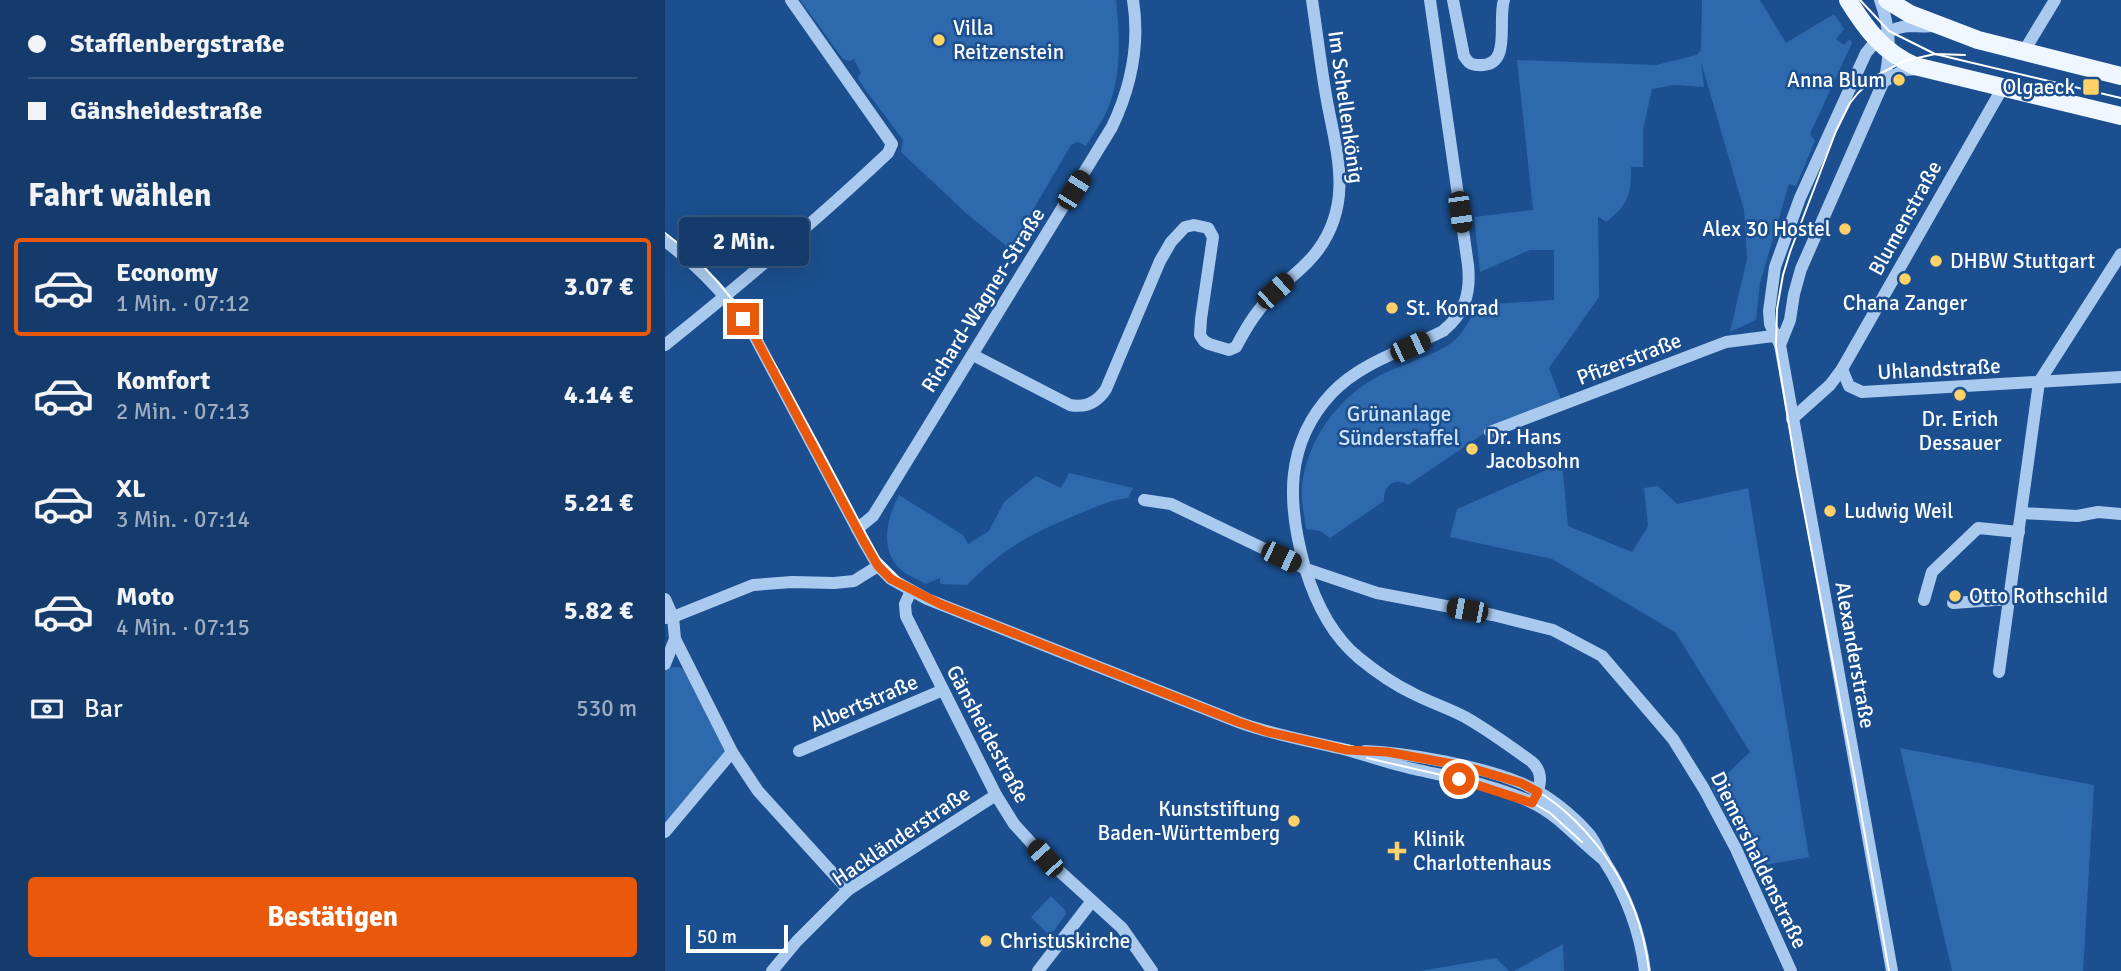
<!DOCTYPE html>
<html lang="de">
<meta charset="utf-8">
<style>
body{margin:0;font-family:Signika,sans-serif;background:#1d4271;color:#f1f3f6;height:100vh;display:flex;flex-direction:column;font-size:26px;white-space:nowrap}
*{box-sizing:border-box;margin:0}
p{font-size:23px;color:#9dadc1}
.icon{flex:none;width:38px;height:38px;fill:none;stroke:currentColor;stroke-width:2;stroke-linecap:round;stroke-linejoin:round}
.map{position:relative;flex:1;overflow:hidden}
.panel{display:flex;flex-direction:column;background:#143b6b;width:665px}
.panel>*{flex:none}
.top-card{display:grid;align-content:center;height:154px;padding:0 28px;background:#143b6b}
.scale{position:absolute;left:21px;bottom:18px;width:102px;box-sizing:border-box;padding-left:7px;border:4px solid #fff;border-top:0;font-size:19px;line-height:24px;white-space:nowrap;color:#fff;-webkit-text-stroke:5px #1b4f8f;paint-order:stroke}
.end{position:absolute;width:32px;height:32px;margin:-16px;border:9px solid #ea580c;background:#fff;box-shadow:0 0 0 4px #fff}
.from{border-radius:50%}
.bubble{position:absolute;height:49px;border-radius:7px;background:#143b6b;box-shadow:0 7px 28px #0002,0 0 0 2px #33557e;font-size:23px;font-weight:700;line-height:49px;text-align:center}
.car{position:absolute;width:21px;height:42px;margin:-21px -10px;border-radius:9px;box-shadow:0 0 5px 2px #0007;background:linear-gradient(#222 24%,#8ab4d8 0 40%,#222 0 76%,#8ab4d8 0 86%,#222 0)}
.top-card b{display:flex;align-items:center;gap:24px;height:66px;font-size:26px}
.top-card b+b{border-top:2px solid #33557e}
.top-card i{width:18px;height:18px;background:#f1f3f6}
ul{padding:0;list-style:none}
li{display:flex;align-items:center;gap:21px;height:98px;margin:0 14px 10px;padding:0 14px;border:4px solid transparent;border-radius:7px}
li div{flex:1}
li b{display:block;font-size:26px}
li em{font-style:normal;font-weight:700}
li.selected{border-color:#ea580c}
li>.icon{width:63px;height:63px;stroke-width:1.5}
h2{padding:0 28px;font-size:32px;line-height:84px}
.pay{display:flex;align-items:center;gap:18px;height:77px;padding:0 28px;font-size:26px}
.pay p{margin-inline-start:auto}
.action{display:flex;gap:14px;margin-top:auto;padding:14px 28px}
.action a{flex:1;height:80px;border-radius:7px;background:#ea580c;color:#fff;font-size:28px;font-weight:700;line-height:80px;text-align:center}
main{display:flex;flex:1;min-height:0}
.map>svg:first-child{display:block}
</style>
<main>
<section class="panel">
<div class="top-card">
<b><i class="from"></i>Stafflenbergstraße</b>
<b><i></i>Gänsheidestraße</b>
</div>
<h2>Fahrt wählen</h2>
<ul>
<li class="selected"><svg class="icon" aria-label="car" viewBox="0 0 24 24"><path d="M5 17H2v-5l4-1 3-4h7l3 4 3 1v5h-3M9 17h6M6 11h13"/><circle cx="7" cy="17" r="2"/><circle cx="17" cy="17" r="2"/></svg><div><b>Economy</b><p>1 Min. · 07:12</p></div><em>3.07 €</em></li>
<li><svg class="icon" aria-label="car" viewBox="0 0 24 24"><path d="M5 17H2v-5l4-1 3-4h7l3 4 3 1v5h-3M9 17h6M6 11h13"/><circle cx="7" cy="17" r="2"/><circle cx="17" cy="17" r="2"/></svg><div><b>Komfort</b><p>2 Min. · 07:13</p></div><em>4.14 €</em></li>
<li><svg class="icon" aria-label="car" viewBox="0 0 24 24"><path d="M5 17H2v-5l4-1 3-4h7l3 4 3 1v5h-3M9 17h6M6 11h13"/><circle cx="7" cy="17" r="2"/><circle cx="17" cy="17" r="2"/></svg><div><b>XL</b><p>3 Min. · 07:14</p></div><em>5.21 €</em></li>
<li><svg class="icon" aria-label="car" viewBox="0 0 24 24"><path d="M5 17H2v-5l4-1 3-4h7l3 4 3 1v5h-3M9 17h6M6 11h13"/><circle cx="7" cy="17" r="2"/><circle cx="17" cy="17" r="2"/></svg><div><b>Moto</b><p>4 Min. · 07:15</p></div><em>5.82 €</em></li>
</ul>
<div class="pay"><svg class="icon" aria-label="cash" viewBox="0 0 24 24"><path d="M3 7h18v10H3z"/><circle cx="12" cy="12" r="2"/></svg>Bar<p>530 m</p></div>
<div class="action"><a>Bestätigen</a></div>
</section>
<div class="map">
<svg width="1456" height="971" viewBox="0 0 1456 971">
<rect width="100%" height="100%" fill="#1b4f8f"/>
<g fill="#2e69ad">
<path d="M 135,0 L 451,0 C 455,37 457,79 441,113 C 435,125 427,136 421,146 L 413,142 L 406,145 L 345,249 L 302,214 L 236,152 L 238,140 L 194,81 L 193,76 L 196,73 L 189,59 L 184,61 L 178,59 Z"/>
<path d="M 1037,0 L 1095,0 L 1121,43 L 1169,14 L 1179,29 L 1171,39 L 1179,45 L 1185,39 L 1187,43 L 1145,134 L 1150,141 L 1131,186 L 1124,184 L 1095,283 L 1091,320 L 1065,332 L 1082,259 L 1079,210 L 1036,62 L 1039,87 L 1009,85 L 987,89 L 978,130 L 978,167 L 966,167 C 966,195 964,204 941,222 L 933,216 L 934,297 L 884,368 L 897,402 L 824,430 L 743,485 C 730,477 718,485 719,501 L 665,538 L 655,531 L 641,529 C 639,515 636,501 637,486 C 642,441 671,400 710,378 C 735,364 766,358 789,341 C 799,333 806,316 813,305 L 889,300 L 889,250 L 865,250 L 815,272 L 809,217 L 868,210 L 852,60 L 991,65 L 1032,55 L 1036,50 Z"/>
<polygon points="897,463 903,526 967,552 983,526 979,488 993,486 1012,504 1083,488 1144,857 1089,867 1047,788 1085,752 1010,632 887,559 785,537 792,509"/>
<path d="M 404,473 L 468,488 L 463,498 C 445,500 428,508 411,515 C 363,535 339,548 302,585 L 275,584 L 275,578 L 261,584 C 254,580 246,577 240,573 C 213,553 221,520 234,495 L 298,535 L 303,544 L 324,531 L 339,502 L 371,476 L 396,488 Z"/>
<polygon points="13,667 27,671 67,752 0,832 0,668"/>
<polygon points="1235,748 1429,785 1418,971 1287,971"/>
<polygon points="386,896 399,909 401,914 385,936 366,917"/>
<polygon points="898,944 899,971 849,971"/>
<polygon points="831,958 844,971 755,971"/>
</g>
<g fill="none" stroke-linecap="round" stroke-linejoin="round">
<g stroke="#a9c9ee" stroke-width="12">
<path d="M 765,0 L 803,265 C 806,293 800,313 778,331 C 741,350 696,362 667,393 C 619,444 622,504 640,568 C 650,601 666,635 694,658 C 710,671 728,684 747,693 C 764,702 783,708 800,717 C 823,730 845,746 867,762 C 880,774 875,787 868,803"/>
<path d="M 788,0 L 799,56 C 803,62 805,65 813,65 C 848,68 832,21 839,0"/>
<polyline points="1359,51 1390,0"/>
<polyline points="1218,82 1239,70 1253,69"/>
<path d="M 0,241 C 37,269 64,298 90,337 L 198,540 L 213,566 L 226,579 L 262,599 L 573,722 C 608,735 645,741 682,750 C 704,756 726,764 749,769 C 788,778 831,785 868,803 C 895,816 915,842 939,860"/>
<path d="M 0,345 C 77,283 152,220 223,153 L 227,144 L 126,0"/>
<path d="M 1115,345 L 1125,320 L 1129,294 L 1136,269 L 1220,78 C 1226,50 1225,27 1215,0"/>
<path d="M 308,355 L 405,405 C 420,408 432,403 441,389 L 495,261 L 506,242 L 520,227 L 529,225 L 543,228 L 548,237 L 536,319 L 535,335 L 539,341 L 544,344 L 564,350 L 571,347 C 582,326 593,308 611,291 C 625,277 641,267 653,250 C 688,202 672,154 662,101 C 656,68 652,33 647,0"/>
<polyline points="1177,369 1184,386 1197,392 1456,377"/>
<polyline points="1127,419 1165,385 1177,369 1338,87"/>
<polyline points="825,432 1061,342 1116,335"/>
<polyline points="479,500 506,504 641,569 712,593 828,615 888,630 937,656 1008,739 1039,789 1071,849 1126,971"/>
<polyline points="1357,513 1412,516 1433,512 1456,514"/>
<path d="M 192,529 L 208,516 L 221,495 L 447,127 C 466,87 475,44 468,0"/>
<polyline points="246,591 240,604 241,616 331,795 349,824 380,858 457,928 487,971"/>
<polyline points="0,599 8,617 10,639 67,752 93,791 183,890"/>
<polyline points="1259,600 1267,572 1313,528 1354,532"/>
<polyline points="1288,603 1345,599"/>
<polyline points="0,618 8,617 88,585 127,582 169,583 189,581 213,566"/>
<polyline points="0,664 10,639"/>
<polyline points="1334,672 1374,382 1456,254"/>
<polyline points="134,751 278,690"/>
<path d="M 700,751 C 745,753 815,766 856,783 C 880,793 907,814 924,834 C 931,842 934,853 940,862 C 962,896 975,931 980,971"/>
<polyline points="0,832 67,752"/>
<polyline points="107,971 132,941 183,890 331,795"/>
<polyline points="373,971 427,901"/>
<path d="M 1227,971 L 1115,345 L 1105,324 L 1104,311 L 1110,267 L 1135,198 L 1201,53 C 1213,38 1225,27 1245,26 C 1253,26 1260,27 1269,26"/>
</g>
<g stroke="#f0f6ff" stroke-width="18">
<path d="M 1183,0 C 1201,29 1218,52 1250,66 L 1456,116"/>
<polyline points="1222,0 1245,14 1313,40 1456,76"/>
</g>
<g stroke="#fff" stroke-width="2">
<polyline points="1195,0 1224,31 1270,54 1456,98"/>
<path d="M 0,233 C 66,282 100,345 138,416 C 164,463 188,511 214,558 L 237,581 L 263,597 C 320,619 378,641 435,664 C 487,685 539,709 593,725 C 650,743 710,749 769,761 C 798,766 828,772 856,783 C 889,797 918,826 939,854 C 965,890 979,927 984,971"/>
<polyline points="702,758 794,779 839,792 868,803 885,813 917,842"/>
<polyline points="1224,971 1190,779 1132,474 1111,346 1112,309 1118,275 1125,252 1171,131 1185,103 1193,93 1211,76 1239,61 1270,54 1300,55"/>
</g>
</g>
<g fill="none" stroke-linecap="round" stroke-linejoin="round">
<polyline stroke="#ea580c" stroke-width="9" points="78,319 90,337 198,540 213,566 226,579 275,604 573,722 603,732 682,750 722,752 799,766 856,783 873,792 867,803 794,779"/>
</g>
<g fill="#ffd166" stroke="#1b4f8f" stroke-width="2.5">
<circle cx="274" cy="40" r="7"/>
<circle cx="1234" cy="80" r="7"/>
<rect x="1417" y="78" width="18" height="18" rx="3.5"/>
<circle cx="1180" cy="229" r="7"/>
<circle cx="1271" cy="261" r="7"/>
<circle cx="1240" cy="279" r="7"/>
<circle cx="727" cy="308" r="7"/>
<circle cx="1295" cy="395" r="7"/>
<circle cx="807" cy="449" r="7"/>
<circle cx="1165" cy="511" r="7"/>
<circle cx="1290" cy="596" r="7"/>
<circle cx="629" cy="821" r="7"/>
<path d="M728.5 840.5h7v7h7v7h-7v7h-7v-7h-7v-7h7z"/>
<circle cx="321" cy="941" r="7"/>
</g>
<g text-anchor="middle" dominant-baseline="central" stroke-width="5" stroke-linejoin="round" paint-order="stroke">
<g font-size="21" fill="#fff" stroke="#1b4f8f" text-anchor="start">
<text x="288" y="28">Villa<tspan x="288" dy="24">Reitzenstein</tspan></text>
<text x="1220" y="80" text-anchor="end">Anna Blum</text>
<text x="1410" y="87" text-anchor="end">Olgaeck</text>
<text x="1166" y="229" text-anchor="end">Alex 30 Hostel</text>
<text x="1285" y="261">DHBW Stuttgart</text>
<text x="1240" y="303" text-anchor="middle">Chana Zanger</text>
<text x="741" y="308">St. Konrad</text>
<text x="1295" y="419" text-anchor="middle">Dr. Erich<tspan x="1295" dy="24">Dessauer</tspan></text>
<text x="821" y="437">Dr. Hans<tspan x="821" dy="24">Jacobsohn</tspan></text>
<text x="1179" y="511">Ludwig Weil</text>
<text x="1304" y="596">Otto Rothschild</text>
<text x="615" y="809" text-anchor="end">Kunststiftung<tspan x="615" dy="24">Baden-Württemberg</tspan></text>
<text x="748" y="839">Klinik<tspan x="748" dy="24">Charlottenhaus</tspan></text>
<text x="335" y="941">Christuskirche</text>
</g>
<g font-size="21" fill="#fff" stroke="#1b4f8f">
<text transform="translate(681 107) rotate(82)">Im Schellenkönig</text>
<text transform="translate(1240 218) rotate(-61)">Blumenstraße</text>
<text transform="translate(318 300) rotate(-58)">Richard-Wagner-Straße</text>
<text transform="translate(964 359) rotate(-21)">Pfizerstraße</text>
<text transform="translate(1274 369) rotate(-3)">Uhlandstraße</text>
<text transform="translate(1190 655) rotate(80)">Alexanderstraße</text>
<text transform="translate(199 703) rotate(-23)">Albertstraße</text>
<text transform="translate(323 734) rotate(62)">Gänsheidestraße</text>
<text transform="translate(236 836) rotate(-34)">Hackländerstraße</text>
<text transform="translate(1094 860) rotate(64)">Diemershaldenstraße</text>
</g>
<g font-size="21" fill="#cfe3fa" stroke="#1b4f8f">
<text x="734" y="414">Grünanlage<tspan x="734" dy="24">Sünderstaffel</tspan></text>
</g>
</g>
</svg>
<div class="scale">50 m</div>
<i class="end from" style="left:794px;top:779px"></i>
<i class="end" style="left:78px;top:319px"></i>
<div class="bubble" style="left:14px;top:217px;width:130px">2 Min.</div>
<i class="car" style="left:409px;top:190px;rotate:32deg"></i>
<i class="car" style="left:795px;top:212px;rotate:172deg"></i>
<i class="car" style="left:610px;top:291px;rotate:48deg"></i>
<i class="car" style="left:745px;top:347px;rotate:65deg"></i>
<i class="car" style="left:616px;top:557px;rotate:116deg"></i>
<i class="car" style="left:802px;top:610px;rotate:281deg"></i>
<i class="car" style="left:380px;top:858px;rotate:318deg"></i>
</div>
</main>
